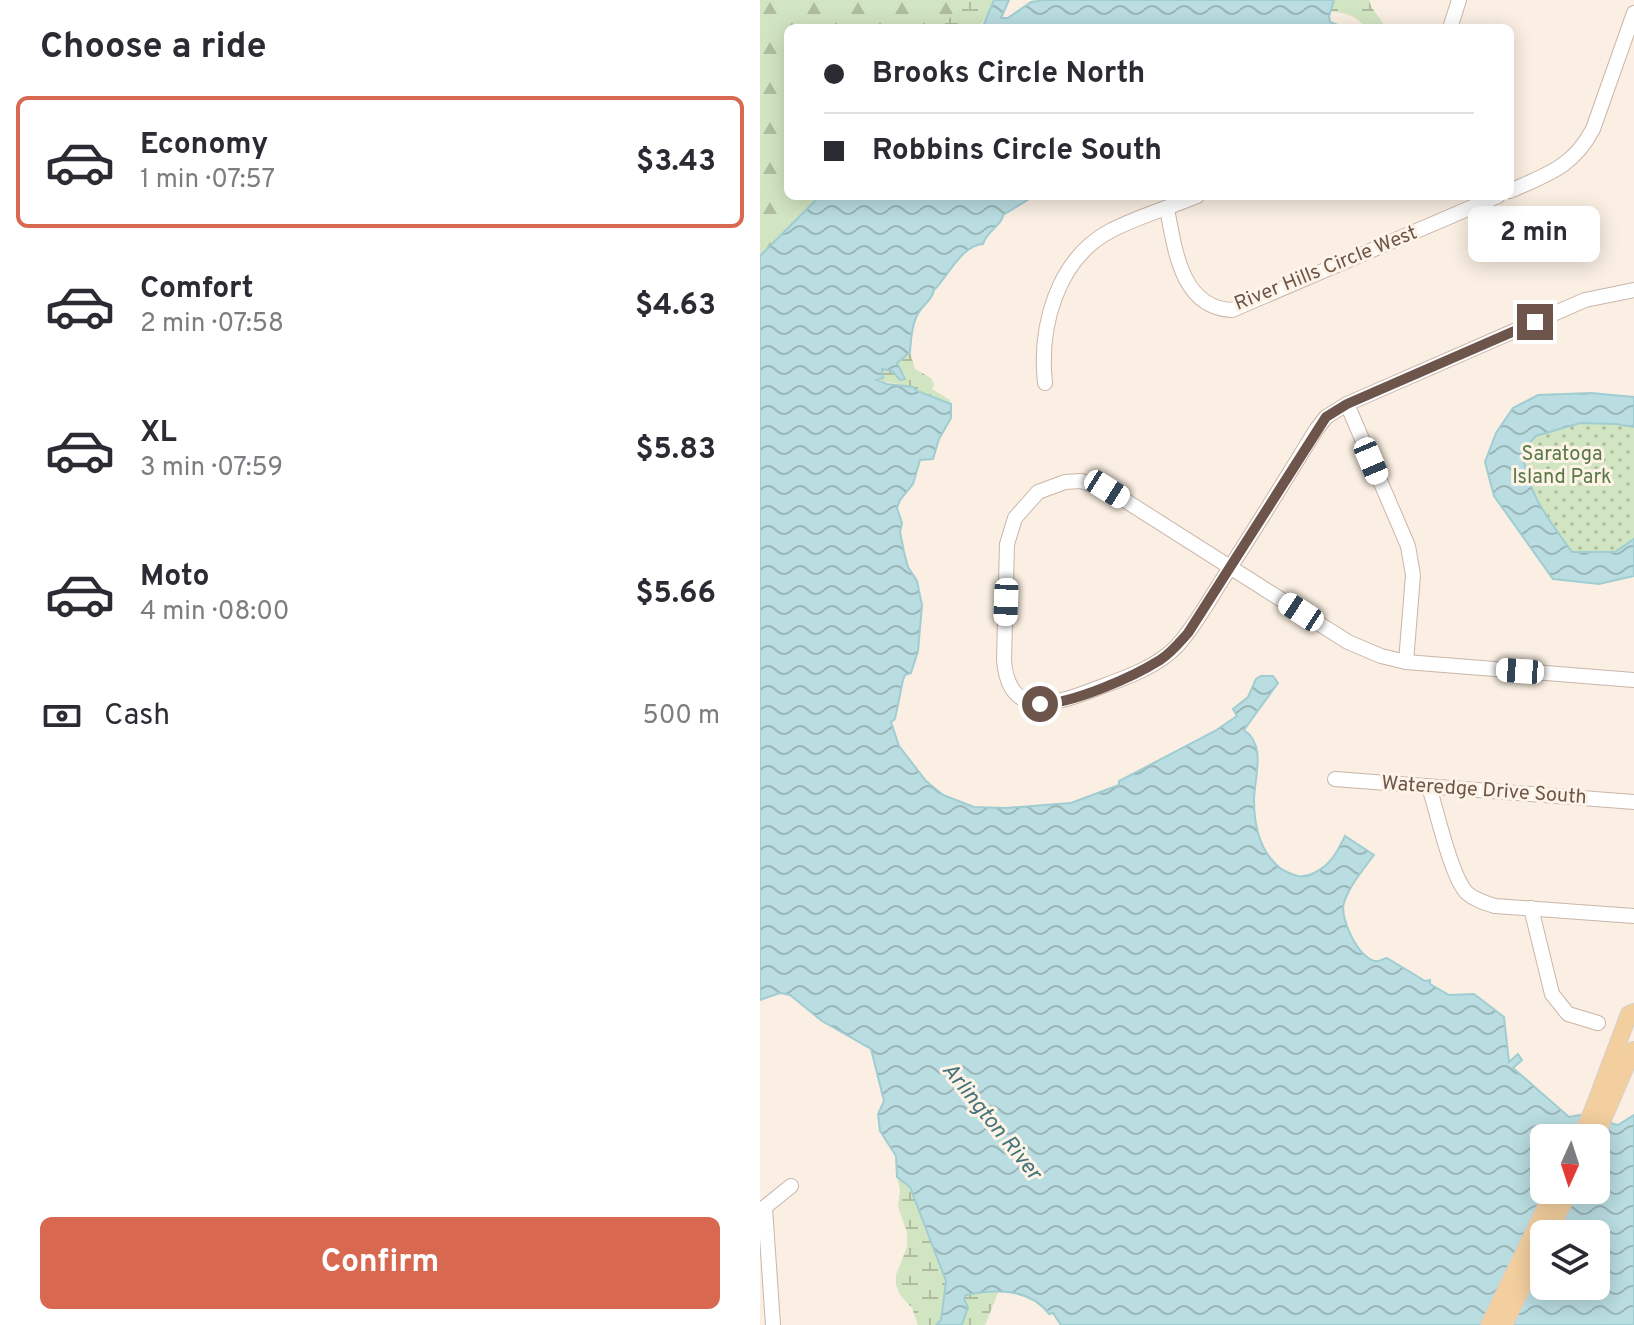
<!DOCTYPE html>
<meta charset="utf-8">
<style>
body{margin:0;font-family:Overpass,sans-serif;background:#f7f7f7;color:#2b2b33;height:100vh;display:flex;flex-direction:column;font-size:30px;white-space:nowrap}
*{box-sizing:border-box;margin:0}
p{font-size:26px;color:#7c7c81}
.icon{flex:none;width:44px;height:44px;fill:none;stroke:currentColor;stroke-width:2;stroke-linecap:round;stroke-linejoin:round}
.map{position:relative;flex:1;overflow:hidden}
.details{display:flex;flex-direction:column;background:#fff;width:760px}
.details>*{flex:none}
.hud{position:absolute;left:24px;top:24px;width:730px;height:176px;border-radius:12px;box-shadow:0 4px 20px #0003;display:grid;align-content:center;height:176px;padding:0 40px;background:#fff}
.needle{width:52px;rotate:183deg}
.buttons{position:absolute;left:770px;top:1124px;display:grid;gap:16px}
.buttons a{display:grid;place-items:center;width:80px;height:80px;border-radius:12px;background:#fff;box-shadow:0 4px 20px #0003;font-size:40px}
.end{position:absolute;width:36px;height:36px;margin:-18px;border:10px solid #6e554b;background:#fff;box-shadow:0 0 0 4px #fff}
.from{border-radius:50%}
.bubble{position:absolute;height:56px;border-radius:12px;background:#fff;box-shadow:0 4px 20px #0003;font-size:26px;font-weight:700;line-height:56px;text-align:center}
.car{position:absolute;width:24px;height:48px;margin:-24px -12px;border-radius:10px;box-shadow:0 0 6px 2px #0007;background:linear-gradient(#fff 24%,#345 0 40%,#fff 0 76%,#345 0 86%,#fff 0)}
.hud b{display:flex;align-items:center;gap:28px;height:76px;font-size:30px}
.hud b+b{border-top:2px solid #e1e1e2}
.hud i{width:20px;height:20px;background:#2b2b33}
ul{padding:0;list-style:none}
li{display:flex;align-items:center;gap:24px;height:132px;margin:0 16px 12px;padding:0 24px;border:4px solid transparent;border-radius:12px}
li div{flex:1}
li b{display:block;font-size:30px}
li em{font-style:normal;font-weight:700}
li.current{border-color:#d96851}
li>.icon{width:72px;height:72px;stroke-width:1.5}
h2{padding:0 40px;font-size:36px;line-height:96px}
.pay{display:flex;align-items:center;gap:20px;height:88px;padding:0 40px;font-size:30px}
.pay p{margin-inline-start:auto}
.action{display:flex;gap:16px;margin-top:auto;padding:16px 40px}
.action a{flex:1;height:92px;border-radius:12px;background:#d96851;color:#fff;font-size:32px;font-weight:700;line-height:92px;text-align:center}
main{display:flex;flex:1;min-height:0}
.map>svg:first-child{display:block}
</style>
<main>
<section class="details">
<h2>Choose a ride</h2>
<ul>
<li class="current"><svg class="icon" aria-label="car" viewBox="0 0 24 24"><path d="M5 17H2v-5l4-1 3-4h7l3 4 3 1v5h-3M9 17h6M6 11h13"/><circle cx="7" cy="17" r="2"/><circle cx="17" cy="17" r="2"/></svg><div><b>Economy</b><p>1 min · 07:57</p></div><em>$3.43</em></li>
<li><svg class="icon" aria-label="car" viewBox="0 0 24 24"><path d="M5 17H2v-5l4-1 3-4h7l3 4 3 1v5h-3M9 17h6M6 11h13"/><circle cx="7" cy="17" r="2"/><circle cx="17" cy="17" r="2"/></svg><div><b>Comfort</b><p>2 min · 07:58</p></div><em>$4.63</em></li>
<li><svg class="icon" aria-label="car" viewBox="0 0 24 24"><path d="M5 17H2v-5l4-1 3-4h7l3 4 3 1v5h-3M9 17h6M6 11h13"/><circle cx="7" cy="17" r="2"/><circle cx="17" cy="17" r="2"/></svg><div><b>XL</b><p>3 min · 07:59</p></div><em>$5.83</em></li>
<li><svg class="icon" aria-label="car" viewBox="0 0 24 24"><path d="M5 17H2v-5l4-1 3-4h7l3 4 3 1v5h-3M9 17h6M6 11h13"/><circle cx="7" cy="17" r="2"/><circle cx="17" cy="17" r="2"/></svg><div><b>Moto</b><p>4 min · 08:00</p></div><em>$5.66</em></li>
</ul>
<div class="pay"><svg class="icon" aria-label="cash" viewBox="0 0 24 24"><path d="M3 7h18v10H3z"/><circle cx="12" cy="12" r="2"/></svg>Cash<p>500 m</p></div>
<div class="action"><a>Confirm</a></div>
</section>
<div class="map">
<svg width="874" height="1325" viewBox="0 0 874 1325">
<defs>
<pattern id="forest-firs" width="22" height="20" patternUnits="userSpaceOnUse" patternTransform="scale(2)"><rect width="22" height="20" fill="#d2e5c2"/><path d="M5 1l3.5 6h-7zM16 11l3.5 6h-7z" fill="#afbca0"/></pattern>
<pattern id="wetland-marsh" width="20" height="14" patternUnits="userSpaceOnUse" patternTransform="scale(2)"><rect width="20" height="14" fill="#d2e5c2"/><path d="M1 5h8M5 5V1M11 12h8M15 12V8" fill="none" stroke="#afbca0"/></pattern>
<pattern id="park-dots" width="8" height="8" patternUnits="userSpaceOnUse" patternTransform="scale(2)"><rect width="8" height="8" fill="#d2e5c2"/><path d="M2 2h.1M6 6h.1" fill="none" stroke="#afbca0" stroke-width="1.8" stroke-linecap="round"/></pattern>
<pattern id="water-waves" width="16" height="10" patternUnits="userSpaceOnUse" patternTransform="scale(2)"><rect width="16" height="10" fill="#b9dde1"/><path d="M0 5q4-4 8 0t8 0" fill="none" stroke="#9bb6b8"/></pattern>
</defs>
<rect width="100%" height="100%" fill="#faefe2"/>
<polygon fill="url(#forest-firs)" points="0,0 205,0 181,28 28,28 28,196 60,196 0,256"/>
<g fill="url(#wetland-marsh)">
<path d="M 205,0 L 234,0 C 219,36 217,28 181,28 Z"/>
<path d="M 574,0 L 609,0 C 612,12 622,17 624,28 L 605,28 C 598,15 584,13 570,11 Z"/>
<polygon points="150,352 155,369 171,378 174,384 172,389 190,400 191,404 157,391 153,387 117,380 122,369 132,371 140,380 145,379 136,363"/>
<polygon points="137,1177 150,1187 186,1281 181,1321 176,1325 158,1325 152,1308 140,1295 136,1285 136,1275 147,1247 147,1232 138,1207 140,1190"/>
<polygon points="221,1292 238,1293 225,1325 202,1325 208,1307 204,1299 206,1295"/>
</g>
<polygon fill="url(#park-dots)" points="831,393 874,397 874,576 839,584 793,579 734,496 725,462 736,433 753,408 778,395"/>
<g fill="url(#water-waves)" stroke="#a0cdd2" stroke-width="2" fill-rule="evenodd">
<polygon points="234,0 249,0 241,18 248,18 271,2 284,0 574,0 569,16 570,22 585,28 218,28 224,24"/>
<path d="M 60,196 L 274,196 L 243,215 C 243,224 226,232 223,244 C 202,245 188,276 174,290 C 172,300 164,304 159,312 C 152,323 151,339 150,352 L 137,363 L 145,379 L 140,380 L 132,371 L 122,369 L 123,378 L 117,380 L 127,384 L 153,387 L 157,391 L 191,404 L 191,418 L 179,439 L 173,459 L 160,460 L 153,484 L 140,500 L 137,508 L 142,523 L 140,532 L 144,552 L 148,567 L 157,581 L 162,605 L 158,651 L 151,673 L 145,675 L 143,680 L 135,719 L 131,722 L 139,746 L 166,781 L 183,795 L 214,807 L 246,808 L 311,803 L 359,785 L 359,781 L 455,731 L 477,716 L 473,709 L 488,697 L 496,679 L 501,676 L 513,676 L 518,683 L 484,730 C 507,745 494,779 494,800 C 494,821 498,843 511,859 C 516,864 518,868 525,871 C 535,876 543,879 554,873 C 571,865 577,852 585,836 L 614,855 C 603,870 589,886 584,903 C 579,917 598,958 615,961 C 619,962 623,959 627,958 L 665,981 L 670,980 L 670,984 L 689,995 L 714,994 L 744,1017 L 749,1062 L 758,1054 L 762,1060 L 753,1068 L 809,1117 L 820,1115 L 858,1125 L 874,1115 L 874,1325 L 301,1325 L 293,1313 L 289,1314 C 270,1288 235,1289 206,1295 L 204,1299 L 208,1307 L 202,1325 L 176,1325 L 181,1320 L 186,1281 L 150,1187 L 137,1177 L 136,1156 L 120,1131 L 118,1114 L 124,1101 L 111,1049 L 62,1021 L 30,995 L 20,993 L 0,1000 L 0,256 ZM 784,1138 L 836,1138 L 836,1190 L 784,1190 ZM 784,1234 L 836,1234 L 836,1286 L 784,1286 Z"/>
<path d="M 831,393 L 874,397 L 874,427 L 856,424 L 820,423 L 776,436 L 762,451 C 768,495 787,517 812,552 L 855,552 L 874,539 L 874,576 L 839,584 L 793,579 L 734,496 L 725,462 L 736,433 L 753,408 L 778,395 Z"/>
</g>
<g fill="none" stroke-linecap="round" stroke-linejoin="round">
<defs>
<g id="minor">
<polyline points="690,28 699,0"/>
<path d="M 750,191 C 788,174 813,167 833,129 L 874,13"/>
<path d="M 407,209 C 415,249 421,308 472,310 L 738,196"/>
<path d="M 874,290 L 825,300 L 587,404 L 566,417 L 556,430 C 525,480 494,531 462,580 C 448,602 435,626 417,646 C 398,666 368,677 343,686 C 304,701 249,725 244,660 L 247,544 L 255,518 L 278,492 L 305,482 L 321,481 L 347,489 L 588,642 L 621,656 L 646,662 L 874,680"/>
<path d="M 285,383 C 279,328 296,260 350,231 C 377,217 408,208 437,196"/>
<polyline points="587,404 648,546 653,575 646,662"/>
<polyline points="575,779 874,802"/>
<path d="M 669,787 C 677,811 691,877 707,893 C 715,900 725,903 735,906 L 874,916"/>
<polyline points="771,908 792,994 808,1014 838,1023"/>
<polyline points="5,1208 13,1325"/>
<polyline points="0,1211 31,1186"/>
</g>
<g id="major">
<polyline points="820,1138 832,1112 869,1014 874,1012"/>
<polyline points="835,1138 873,1050"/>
<polyline points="788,1234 810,1190"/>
<polyline points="729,1325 794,1190"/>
<polyline points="744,1325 784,1242"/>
</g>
</defs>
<use href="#minor" stroke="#c9b6aa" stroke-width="16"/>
<use href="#major" stroke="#d6cfcd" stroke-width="18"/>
<use href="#minor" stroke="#fff" stroke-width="14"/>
<use href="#major" stroke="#f3cf9f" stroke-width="16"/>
</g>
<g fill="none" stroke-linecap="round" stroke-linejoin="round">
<path stroke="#6e554b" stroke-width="10" d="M 280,704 C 312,704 373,677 400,660 C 411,653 419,643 428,633 L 566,417 L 587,404 L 775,322"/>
</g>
<g text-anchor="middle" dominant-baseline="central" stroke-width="6" stroke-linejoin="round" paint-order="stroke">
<g font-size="20" fill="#6e554b" stroke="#fdf3e7">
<text transform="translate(566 269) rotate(-22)">River Hills Circle West</text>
<text transform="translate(724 791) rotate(4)">Wateredge Drive South</text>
</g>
<g font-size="20" fill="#587947" stroke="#fdf3e7">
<text x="802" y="455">Saratoga<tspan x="802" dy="23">Island Park</tspan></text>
</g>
<g font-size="22" font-style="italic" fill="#44737a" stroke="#fdf3e7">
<text transform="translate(231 1122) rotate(51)">Arlington River</text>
</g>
</g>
</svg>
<div class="buttons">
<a><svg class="needle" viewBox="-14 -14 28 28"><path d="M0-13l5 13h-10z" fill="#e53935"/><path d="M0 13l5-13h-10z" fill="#7c7c81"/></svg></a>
<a><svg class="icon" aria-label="layers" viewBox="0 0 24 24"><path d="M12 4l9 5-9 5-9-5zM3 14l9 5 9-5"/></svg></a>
</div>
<i class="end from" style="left:280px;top:704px"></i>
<i class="end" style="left:775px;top:322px"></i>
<div class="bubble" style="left:708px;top:206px;width:132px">2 min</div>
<i class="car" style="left:611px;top:461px;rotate:157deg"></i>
<i class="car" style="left:347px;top:489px;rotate:122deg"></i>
<i class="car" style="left:246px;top:602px;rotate:182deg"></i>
<i class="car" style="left:541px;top:612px;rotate:303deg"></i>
<i class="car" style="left:760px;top:671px;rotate:274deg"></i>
<div class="hud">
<b><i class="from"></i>Brooks Circle North</b>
<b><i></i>Robbins Circle South</b>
</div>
</div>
</main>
